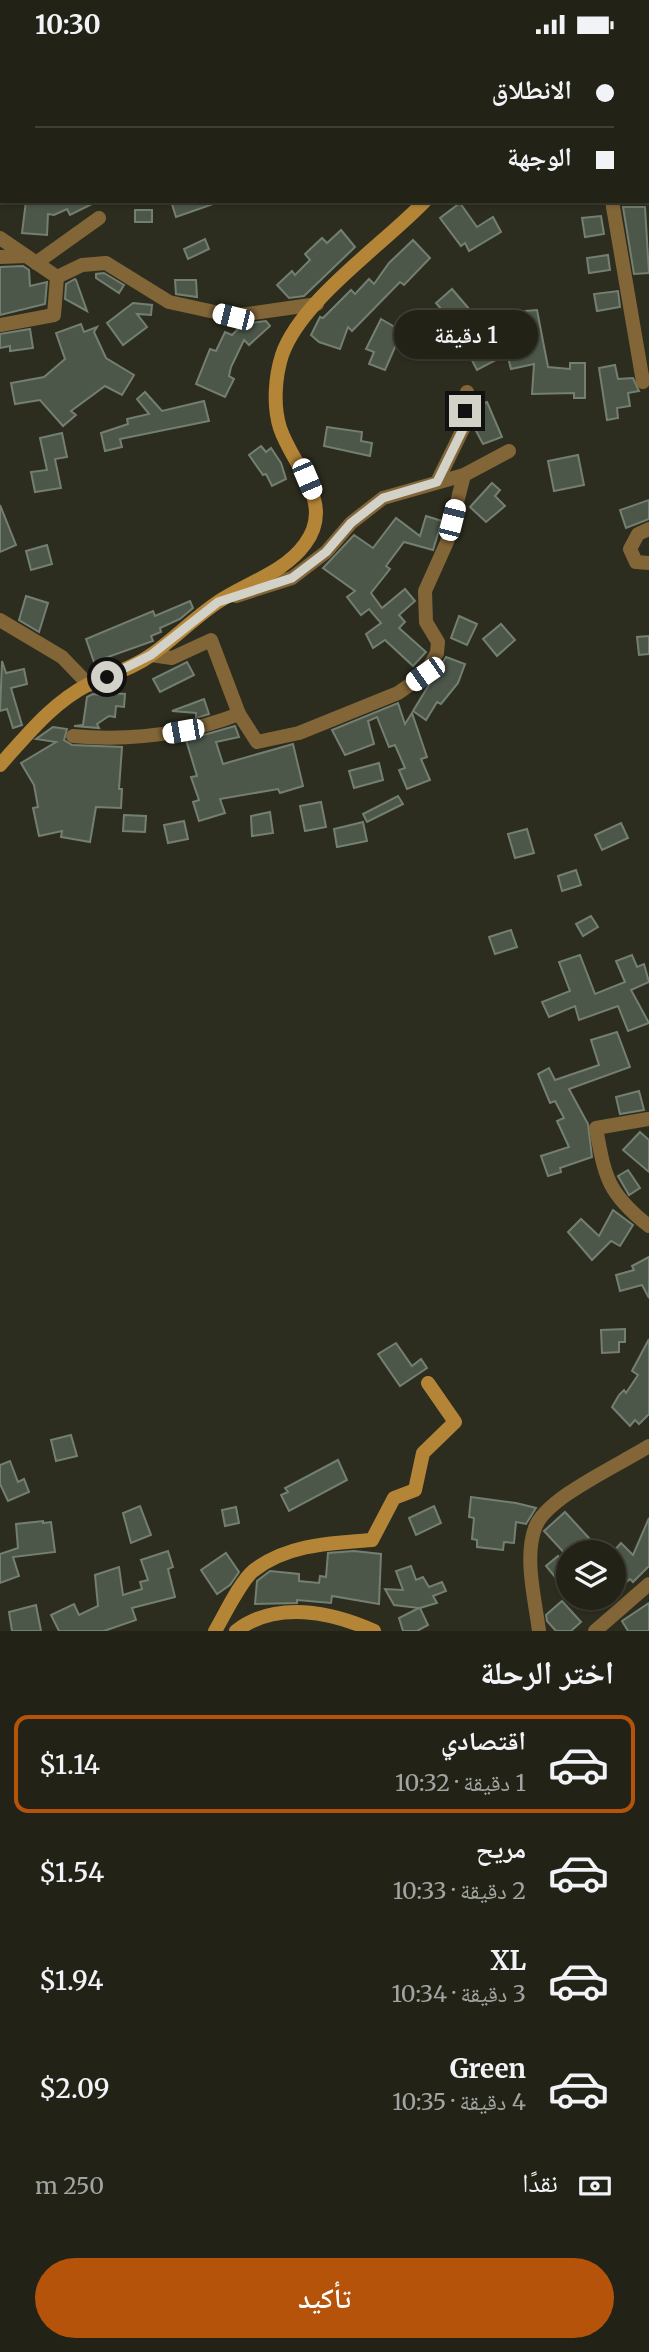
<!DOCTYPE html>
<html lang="ar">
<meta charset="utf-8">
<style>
body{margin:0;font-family:Merriweather,"Noto Naskh Arabic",serif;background:#2e2f24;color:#f1f3f6;direction:rtl;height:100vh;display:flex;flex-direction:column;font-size:26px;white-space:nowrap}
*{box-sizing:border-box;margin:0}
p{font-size:23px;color:#a2a4a1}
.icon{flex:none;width:38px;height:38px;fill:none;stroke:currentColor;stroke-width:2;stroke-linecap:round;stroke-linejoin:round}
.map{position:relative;height:1582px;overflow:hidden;direction:ltr}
.sheet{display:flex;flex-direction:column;background:#222217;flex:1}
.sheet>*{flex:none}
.hud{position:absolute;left:0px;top:0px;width:649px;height:154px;box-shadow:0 2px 5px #0004,0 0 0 2px #3f3f36;direction:rtl;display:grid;align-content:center;height:154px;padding:0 35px;background:#222217}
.buttons{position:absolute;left:556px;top:1491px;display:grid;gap:14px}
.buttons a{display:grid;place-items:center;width:70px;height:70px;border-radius:50%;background:#222217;box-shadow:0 2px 5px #0004,0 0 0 2px #3f3f36;font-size:35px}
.end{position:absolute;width:32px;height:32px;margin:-16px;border:9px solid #d2d2c9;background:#111;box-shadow:0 0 0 4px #111}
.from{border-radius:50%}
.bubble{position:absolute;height:49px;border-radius:24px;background:#222217;box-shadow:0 2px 5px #0004,0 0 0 2px #3f3f36;font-size:23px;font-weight:600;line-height:49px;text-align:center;direction:rtl}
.car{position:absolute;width:21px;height:42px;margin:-21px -10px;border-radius:9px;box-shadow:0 0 5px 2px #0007;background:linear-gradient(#fff 24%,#345 0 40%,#fff 0 76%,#345 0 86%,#fff 0)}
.hud b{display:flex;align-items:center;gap:24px;height:66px;font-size:26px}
.hud b+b{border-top:2px solid #3f3f36}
.hud i{width:18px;height:18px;background:#f1f3f6}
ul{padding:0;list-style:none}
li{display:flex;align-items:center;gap:21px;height:98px;margin:0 14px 10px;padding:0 21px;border:4px solid transparent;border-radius:14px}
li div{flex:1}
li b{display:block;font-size:26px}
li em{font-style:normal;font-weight:600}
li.on{border-color:#b45309}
li>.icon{width:63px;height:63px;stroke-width:1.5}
h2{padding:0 35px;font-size:32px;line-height:84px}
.pay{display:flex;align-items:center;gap:18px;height:77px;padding:0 35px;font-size:26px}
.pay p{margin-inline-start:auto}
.button{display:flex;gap:14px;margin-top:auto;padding:14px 35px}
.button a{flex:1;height:80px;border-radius:42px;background:#b45309;color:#fff;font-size:28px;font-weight:600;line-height:80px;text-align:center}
.status{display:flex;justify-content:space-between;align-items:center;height:49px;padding:0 35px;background:#222217;direction:ltr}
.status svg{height:19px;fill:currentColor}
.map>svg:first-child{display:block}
</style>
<div class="status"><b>10:30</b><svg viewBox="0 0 49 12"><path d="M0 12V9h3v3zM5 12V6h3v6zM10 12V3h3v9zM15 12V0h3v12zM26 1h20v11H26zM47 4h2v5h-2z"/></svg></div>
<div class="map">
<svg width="649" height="1582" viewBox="0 0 649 1582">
<rect width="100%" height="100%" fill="#2d2d1f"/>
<g fill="#4c574a" stroke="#737f71" stroke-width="2">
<polygon points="26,152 98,152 70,166 67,160 54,166 48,165 47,186 22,184"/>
<polygon points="171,152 216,152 216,154 176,168"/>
<polygon points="460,154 477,178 493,168 501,183 469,202 465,194 461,197 440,169"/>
<polygon points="623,158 645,158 649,224 634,225"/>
<rect x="135" y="161" width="17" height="12"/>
<polygon points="601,167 604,185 585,188 582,169"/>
<polygon points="341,181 355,198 304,247 289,249 277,236 292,222 295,226 310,211 305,205 322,189 327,194"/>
<polygon points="205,190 209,200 188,210 184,200"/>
<polygon points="413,191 430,209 404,236 400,233 352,282 348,278 340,300 319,293 311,286 320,268 323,269 351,241 355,245 369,230 374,235 389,214"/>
<polygon points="608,206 610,221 589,224 587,209"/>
<polygon points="23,217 29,221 30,237 47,233 45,255 0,266 0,218"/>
<polygon points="104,224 124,236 119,244 96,229 96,225"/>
<polygon points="75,230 76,231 87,262 65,250 66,235"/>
<polygon points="175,231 196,231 197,248 176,245"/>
<polygon points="452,240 470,261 454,275 436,254"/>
<polygon points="618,242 620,258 597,262 594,245"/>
<polygon points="133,254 152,256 151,266 137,265 147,278 123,296 107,274"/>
<polygon points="537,261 548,318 570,320 570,314 585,314 585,349 574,349 574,344 532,345 534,315 511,320 507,305 477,321 466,300 502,280 508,295 529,291 527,273 514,274 513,263"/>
<polygon points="381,270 407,285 399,299 395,298 385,321 369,315 374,303 366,300"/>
<polygon points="266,272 270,277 249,296 244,291 231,318 229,327 234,330 225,348 196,335 210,300 216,302 225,283 232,286 243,275"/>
<polygon points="81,275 84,283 97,278 94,283 106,309 134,326 122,346 105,337 71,362 76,366 63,377 40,351 15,355 11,334 44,328 65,310 56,284"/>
<polygon points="30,280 33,299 10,302 10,297 0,299 0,285"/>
<polygon points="615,316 618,330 633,329 639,342 628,344 630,357 617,359 618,369 607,371 599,319"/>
<polygon points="145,343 162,362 204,352 209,372 120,390 122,398 105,402 101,384 128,375 127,370 149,365 137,350"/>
<polygon points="487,353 502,388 483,395 473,376 474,369 479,366 475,358"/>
<polygon points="327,378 362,383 361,392 372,394 370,407 324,397"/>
<polygon points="62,384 67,408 55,410 61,439 35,443 31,423 47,421 40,389"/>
<polygon points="261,397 266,403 271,399 281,414 286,430 272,437 266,425 263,426 249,406"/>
<polygon points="578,406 584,436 554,442 548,412"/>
<polygon points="492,434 500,441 495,447 505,457 486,473 470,458"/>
<polygon points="649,451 649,470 626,479 620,461"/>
<polygon points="0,456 16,496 0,503"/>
<polygon points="426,467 442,472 433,501 404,493 386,517 390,520 371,544 382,559 405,540 415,552 399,566 405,573 399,579 426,603 413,617 385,591 373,599 366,585 381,574 369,560 361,566 347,548 355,542 323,519 354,486 373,499 396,469 420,487"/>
<polygon points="47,496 52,515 31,521 26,502"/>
<polygon points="26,547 48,554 39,583 19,571"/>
<polygon points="190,552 193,559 180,570 160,579 161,583 151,587 153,592 94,613 86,590 153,562 155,567"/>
<polygon points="459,567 477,575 467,596 451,589"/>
<polygon points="501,575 515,591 497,607 483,590"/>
<polygon points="649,587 649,605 639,606 637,588"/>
<polygon points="446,608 465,615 458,634 441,655 437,653 426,671 413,662"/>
<polygon points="2,612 6,624 24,620 27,635 11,639 22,676 13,679 7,660 0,662"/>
<polygon points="187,613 194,626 160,643 153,630"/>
<polygon points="111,644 125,645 124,658 116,657 115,668 109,667 97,675 99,679 74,677 83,676 87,648 93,645 111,647"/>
<polygon points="204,650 209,665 196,669 196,664 172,662"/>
<polygon points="398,654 405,675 412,664 427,708 421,710 430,731 407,740 399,721 405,719 395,696 389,698 377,668 368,672 374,695 345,706 332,681"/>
<polygon points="235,677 239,688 216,693 223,715 293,695 303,737 280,744 278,740 220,750 225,764 199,772 193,753 199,751 191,728 197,727 186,691"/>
<polygon points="53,678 67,680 64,691 72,696 122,698 119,740 122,740 121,759 96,758 90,793 61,788 62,782 39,787 33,759 38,758 34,736 21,714 56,693 36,690"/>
<polygon points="379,714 383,731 354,739 349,722"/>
<polygon points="398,747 403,755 367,773 363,765"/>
<polygon points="321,753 326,778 305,782 300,757"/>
<polygon points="270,763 273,784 252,787 251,767"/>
<polygon points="124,766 146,767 145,783 123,782"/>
<polygon points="184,772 188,790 168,794 164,776"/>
<polygon points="363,773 367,792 337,798 334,780"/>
<polygon points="621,774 628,789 602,801 595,786"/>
<polygon points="527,780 534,804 515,809 508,785"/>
<polygon points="576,821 581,836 562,842 558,827"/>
<polygon points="591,867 598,878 583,887 576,875"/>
<polygon points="511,881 517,898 495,905 489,888"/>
<polygon points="580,906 595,945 625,933 616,912 632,906 637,918 644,915 649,933 631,941 649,974 628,982 618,957 579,971 575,957 549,968 542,953 570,942 559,913"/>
<polygon points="617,983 630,1018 569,1040 588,1075 592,1108 560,1119 561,1123 548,1127 541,1107 569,1098 557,1072 564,1069 555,1052 550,1054 538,1025 549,1019 555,1031 599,1016 591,991"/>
<polygon points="639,1042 644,1061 620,1065 616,1048"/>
<polygon points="640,1083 649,1091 649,1123 623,1101"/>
<polygon points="628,1121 640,1139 629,1146 618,1127"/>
<polygon points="613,1161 633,1176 620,1197 611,1192 592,1211 568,1183 581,1170 599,1187"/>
<polygon points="649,1208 649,1249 642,1236 620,1242 616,1226 634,1221 632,1217"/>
<polygon points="625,1280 625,1293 619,1293 619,1303 602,1304 601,1281"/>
<polygon points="649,1290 649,1365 639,1375 635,1371 630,1377 612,1358 619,1346 624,1341 626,1344 638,1326 632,1322"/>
<polygon points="396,1294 412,1317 421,1310 427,1319 400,1337 378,1305"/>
<polygon points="71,1386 77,1407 56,1412 51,1391"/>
<polygon points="338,1411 347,1431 289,1462 281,1446 288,1443 285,1439"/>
<polygon points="10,1412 18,1433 24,1430 29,1443 8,1452 0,1435 0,1416"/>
<polygon points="471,1448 516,1454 536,1459 526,1475 516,1473 514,1494 504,1493 503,1501 477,1498 477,1491 472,1490 474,1469 469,1468"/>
<polygon points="140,1457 151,1486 131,1494 123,1464"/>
<polygon points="434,1457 441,1474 416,1486 409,1469"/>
<polygon points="236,1458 239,1474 225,1477 222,1461"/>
<polygon points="565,1463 589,1489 569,1503 568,1508 544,1482"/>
<polygon points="649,1469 649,1517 633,1533 630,1530 614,1544 614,1502 621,1494 633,1506"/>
<polygon points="43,1472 43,1474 51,1473 55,1503 13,1508 19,1527 0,1534 0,1505 18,1499 16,1475"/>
<polygon points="168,1502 173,1518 168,1520 175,1548 132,1559 136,1571 104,1582 59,1582 51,1566 74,1555 79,1566 98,1557 95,1526 119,1518 123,1546 142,1540 140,1533 148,1531 141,1511"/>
<polygon points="354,1502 381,1505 379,1555 332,1547 331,1554 297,1551 297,1554 255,1555 257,1532 270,1522 299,1525 299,1532 319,1534 320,1527 326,1528 328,1504"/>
<polygon points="226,1504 239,1523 230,1536 217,1545 201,1521"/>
<polygon points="558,1507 569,1520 569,1526 560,1534 546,1517"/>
<polygon points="411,1517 416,1531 423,1528 429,1538 442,1533 446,1542 433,1547 437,1554 420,1559 428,1576 417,1582 403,1582 399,1569 419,1559 394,1556 385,1540 403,1541 396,1522"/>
<polygon points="562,1552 581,1573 571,1582 556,1582 547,1572 546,1566"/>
<polygon points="649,1554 649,1582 628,1582 622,1572"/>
<polygon points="36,1556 41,1582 12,1582 9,1563"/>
</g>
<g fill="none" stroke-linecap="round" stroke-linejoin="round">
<g stroke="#836638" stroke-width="14">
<polyline points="648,115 649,115"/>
<polyline points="612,152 643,333"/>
<polyline points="0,189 57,228 54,266 0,276"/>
<polyline points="0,208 26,207"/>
<polyline points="36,214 99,169"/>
<polyline points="57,228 82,216 106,214 169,253 233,267 317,255"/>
<polyline points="437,433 463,380 467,343"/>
<polyline points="649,480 638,485 630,500 636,513 649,514"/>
<polyline points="236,547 292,529 326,503 351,474 383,449 464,426 509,402"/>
<polyline points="0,571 62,608 89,636"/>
<polyline points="151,606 172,609 211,591 239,665 257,693 299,684 398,644 425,625 437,604 438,593 426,573 425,542 447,493 464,426"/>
<path d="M 73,687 C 130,692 185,686 239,665"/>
<path d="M 648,1070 L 596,1079 C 605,1128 607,1144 649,1177"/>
<path d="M 539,1582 C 535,1550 524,1509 535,1479 C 545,1449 621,1415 649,1397"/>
<polyline points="595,1582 649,1535"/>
</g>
<g stroke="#b48537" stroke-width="14">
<polyline points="624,2 626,0"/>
<path d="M 0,716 C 27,686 52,654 89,635 C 110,625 132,620 151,606 C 174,590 194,569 218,553 C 246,534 284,524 305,495 C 336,454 293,418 280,379 C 273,357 275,328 282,306 C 301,251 384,195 425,152"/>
<path d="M 215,1582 C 224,1567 240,1533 253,1522 C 287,1495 332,1494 372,1491 L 394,1449 L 415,1441 L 423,1404 L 455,1373 L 428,1334"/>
<path d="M 236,1582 C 276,1551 332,1563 374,1582"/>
</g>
</g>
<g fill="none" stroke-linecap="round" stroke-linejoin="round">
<polyline stroke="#d2d2c9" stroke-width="9" points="107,628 151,606 218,553 292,529 326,503 351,474 383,449 437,433 463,380 465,362"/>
</g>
</svg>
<div class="buttons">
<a><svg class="icon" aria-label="layers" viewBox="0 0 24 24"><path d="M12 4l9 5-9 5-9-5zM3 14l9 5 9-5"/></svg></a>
</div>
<i class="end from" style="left:107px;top:628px"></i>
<i class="end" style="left:465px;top:362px"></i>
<div class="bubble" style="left:394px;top:261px;width:144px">1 دقيقة</div>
<i class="car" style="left:233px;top:268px;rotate:284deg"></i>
<i class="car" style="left:307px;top:430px;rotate:157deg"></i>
<i class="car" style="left:452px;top:471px;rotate:14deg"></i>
<i class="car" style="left:425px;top:625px;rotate:235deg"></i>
<i class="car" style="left:183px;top:682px;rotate:260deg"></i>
<div class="hud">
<b><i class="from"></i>الانطلاق</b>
<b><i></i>الوجهة</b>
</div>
</div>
<section class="sheet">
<h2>اختر الرحلة</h2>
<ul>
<li class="on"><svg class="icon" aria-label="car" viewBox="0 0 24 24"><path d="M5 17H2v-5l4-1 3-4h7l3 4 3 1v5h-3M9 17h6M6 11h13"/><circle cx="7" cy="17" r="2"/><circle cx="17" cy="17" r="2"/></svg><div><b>اقتصادي</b><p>1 دقيقة · 10:32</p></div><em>$1.14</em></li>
<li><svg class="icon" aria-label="car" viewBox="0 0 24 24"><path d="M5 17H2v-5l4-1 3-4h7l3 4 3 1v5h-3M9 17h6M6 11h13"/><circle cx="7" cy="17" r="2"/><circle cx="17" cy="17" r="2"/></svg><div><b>مريح</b><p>2 دقيقة · 10:33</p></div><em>$1.54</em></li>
<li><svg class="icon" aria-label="car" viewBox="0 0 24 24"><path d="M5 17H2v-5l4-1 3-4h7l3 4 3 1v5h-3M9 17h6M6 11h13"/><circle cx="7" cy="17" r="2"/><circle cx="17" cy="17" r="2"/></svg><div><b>XL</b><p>3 دقيقة · 10:34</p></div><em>$1.94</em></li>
<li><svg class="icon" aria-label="car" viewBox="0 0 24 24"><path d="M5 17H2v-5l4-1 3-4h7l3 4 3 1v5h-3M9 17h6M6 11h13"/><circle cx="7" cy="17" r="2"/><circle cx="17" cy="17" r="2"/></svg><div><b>Green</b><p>4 دقيقة · 10:35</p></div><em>$2.09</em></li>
</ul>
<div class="pay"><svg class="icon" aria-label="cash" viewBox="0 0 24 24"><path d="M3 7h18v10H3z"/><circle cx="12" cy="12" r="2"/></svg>نقدًا<p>250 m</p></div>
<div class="button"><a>تأكيد</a></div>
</section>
